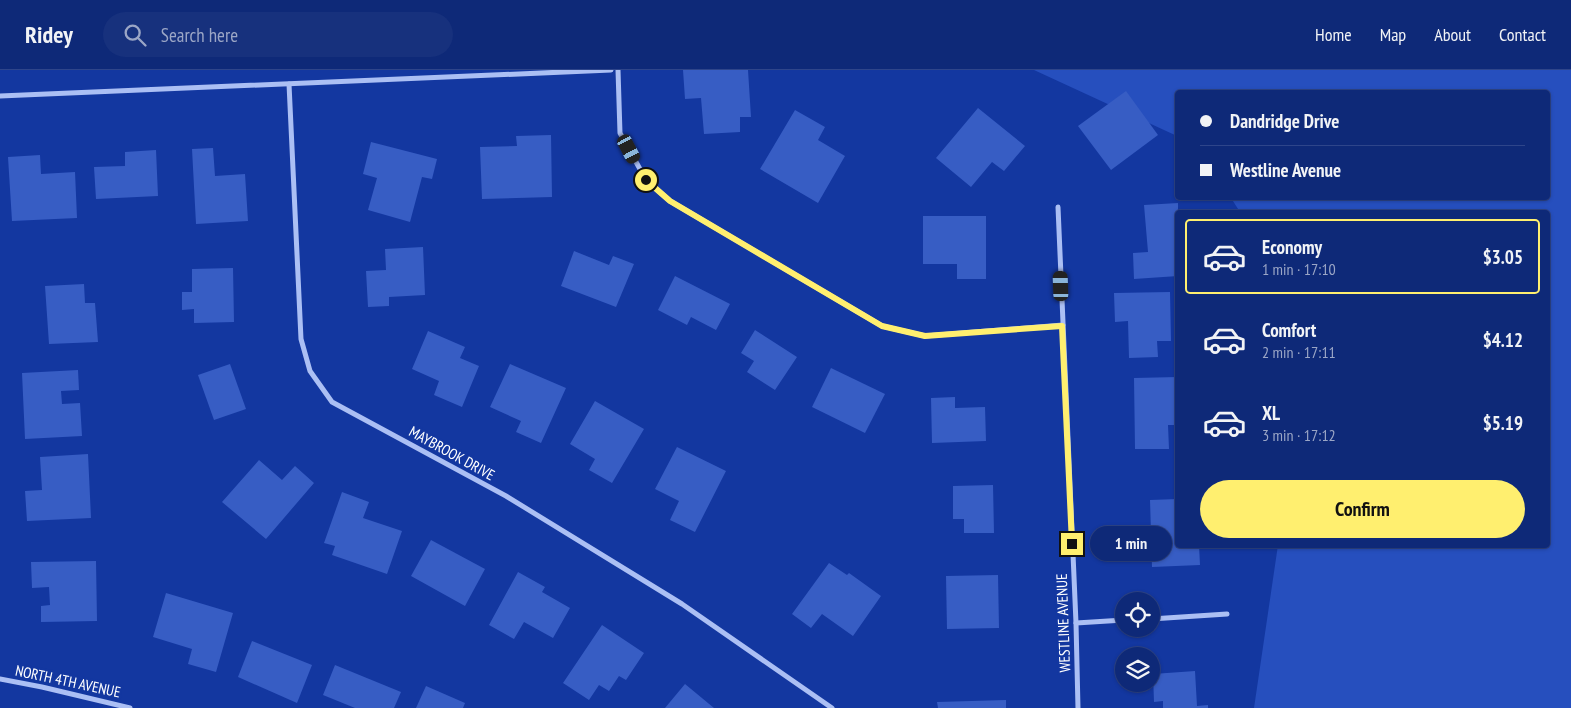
<!DOCTYPE html>
<meta charset="utf-8">
<style>
body{margin:0;font-family:"PT Sans Narrow",sans-serif;background:#17317d;color:#f1f3f6;height:100vh;display:flex;flex-direction:column;font-size:19px;white-space:nowrap}
*{box-sizing:border-box;margin:0}
p{font-size:16px;color:#9ba6c6}
.icon{flex:none;width:28px;height:28px;fill:none;stroke:currentColor;stroke-width:2;stroke-linecap:round;stroke-linejoin:round}
.map{position:relative;flex:1;overflow:hidden}
.details{position:absolute;left:1175px;top:140px;width:375px;height:338px;display:flex;flex-direction:column;background:#0e2978;border-radius:5px;box-shadow:0 1px 4px #0004,0 0 0 1px #2e458a}
.details>*{flex:none}
.hud{position:absolute;left:1175px;top:20px;width:375px;height:110px;border-radius:5px;box-shadow:0 1px 4px #0004,0 0 0 1px #2e458a;display:grid;align-content:center;height:110px;padding:0 25px;background:#0e2978}
.buttons{position:absolute;left:1115px;top:522px;display:grid;gap:10px}
.buttons a{display:grid;place-items:center;width:45px;height:45px;border-radius:50%;background:#0e2978;box-shadow:0 1px 4px #0004,0 0 0 1px #2e458a;font-size:25px}
.end{position:absolute;width:22px;height:22px;margin:-11px;border:6px solid #ffef6f;background:#111;box-shadow:0 0 0 2px #111}
.from{border-radius:50%}
.bubble{position:absolute;height:35px;border-radius:18px;background:#0e2978;box-shadow:0 1px 4px #0004,0 0 0 1px #2e458a;font-size:16px;font-weight:700;line-height:35px;text-align:center}
.car{position:absolute;width:15px;height:30px;margin:-15px -8px;border-radius:6px;box-shadow:0 0 4px 1px #0007;background:linear-gradient(#222 24%,#8ab4d8 0 40%,#222 0 76%,#8ab4d8 0 86%,#222 0)}
.hud b{display:flex;align-items:center;gap:18px;height:48px;font-size:19px}
.hud b+b{border-top:1px solid #2e458a}
.hud i{width:12px;height:12px;background:#f1f3f6}
ul{padding:9px 0 0;list-style:none}
li{display:flex;align-items:center;gap:15px;height:75px;margin:0 10px 8px;padding:0 15px;border:2px solid transparent;border-radius:5px}
li div{flex:1}
li b{display:block;font-size:19px}
li em{font-style:normal;font-weight:700}
li.current{border-color:#ffef6f}
li>.icon{width:45px;height:45px;stroke-width:1.5}
.cta{display:flex;gap:10px;margin-top:auto;padding:10px 25px}
.cta a{flex:1;height:58px;border-radius:30px;background:#ffef6f;color:#111;font-size:20px;font-weight:700;line-height:58px;text-align:center}
header{display:flex;align-items:center;gap:30px;box-sizing:border-box;height:70px;padding:0 25px;background:#0e2978;border-bottom:1px solid #2e458a}
header strong{font-size:24px}
nav{display:flex;gap:28px;margin-inline-start:auto;font-size:18px}
.search{width:350px;height:45px;background:#17317d;display:flex;align-items:center;gap:12px;box-sizing:border-box;padding:0 18px;border-radius:28px;color:#9ba6c6;font-size:19px}
.map>svg:first-child{display:block}
</style>
<header>
<strong>Ridey</strong>
<div class="search"><svg class="icon" aria-label="search" viewBox="0 0 24 24"><circle cx="10" cy="10" r="6"/><path d="M15 15l6 6"/></svg>Search here</div>
<nav><a>Home</a><a>Map</a><a>About</a><a>Contact</a></nav>
</header>
<div class="map">
<svg width="1571" height="638" viewBox="0 0 1571 638">
<rect width="100%" height="100%" fill="#1337a0"/>
<polygon fill="#264fbe" points="1034,0 1571,0 1571,638 1254,638 1278,475 1548,475 1548,142 1240,142 1231,128 1548,128 1548,22 1178,22 1177,66"/>
<g fill="#375dc4">
<polygon points="683,0 748,0 751,47 740,47 740,62 704,64 701,28 685,29"/>
<polygon points="1126,21 1158,65 1111,100 1078,56"/>
<polygon points="978,38 1025,76 1004,101 992,92 971,117 936,88"/>
<polygon points="795,40 825,57 818,70 845,86 818,133 760,99"/>
<polygon points="551,65 552,127 482,129 480,77 517,76 516,66"/>
<polygon points="371,72 437,89 432,109 422,107 410,152 368,140 377,108 363,104"/>
<polygon points="213,78 215,106 245,104 248,151 196,154 192,79"/>
<polygon points="156,80 158,126 96,129 94,97 125,96 125,82"/>
<polygon points="40,85 41,104 75,102 77,148 12,151 8,87"/>
<polygon points="1178,133 1178,206 1134,209 1133,183 1148,182 1144,135"/>
<polygon points="923,146 986,146 986,209 957,209 957,194 923,194"/>
<polygon points="423,177 425,225 389,227 389,236 368,237 366,201 386,200 385,179"/>
<polygon points="574,181 609,195 613,186 634,194 616,237 561,216"/>
<polygon points="233,198 234,252 194,253 194,239 182,240 182,222 192,222 192,199"/>
<polygon points="675,206 730,234 716,260 691,247 687,255 658,240"/>
<polygon points="84,214 85,233 95,233 98,272 49,274 45,216"/>
<polygon points="1170,222 1171,271 1157,271 1158,287 1129,288 1128,251 1115,252 1114,223"/>
<polygon points="755,260 797,287 775,320 747,302 754,291 741,283"/>
<polygon points="428,261 465,277 460,288 479,296 462,337 434,325 439,311 412,299"/>
<polygon points="230,294 246,339 214,350 198,305"/>
<polygon points="510,294 566,318 541,373 516,362 521,351 490,337"/>
<polygon points="831,298 885,324 865,363 812,337"/>
<polygon points="78,300 79,320 61,321 62,334 80,333 82,366 25,369 22,303"/>
<polygon points="1178,307 1178,355 1168,355 1169,379 1135,379 1134,308"/>
<polygon points="955,327 955,338 985,337 986,371 932,373 931,328"/>
<polygon points="595,331 644,359 612,413 589,400 595,389 570,374"/>
<polygon points="677,377 726,401 695,462 670,450 679,431 655,419"/>
<polygon points="88,384 91,448 27,451 25,421 42,420 40,387"/>
<polygon points="259,390 282,410 295,396 314,413 266,469 222,432"/>
<polygon points="993,415 994,463 964,463 964,449 953,449 953,416"/>
<polygon points="342,422 369,432 363,448 402,461 387,504 332,485 335,476 324,473"/>
<polygon points="1178,429 1178,475 1199,475 1200,495 1152,497 1150,430"/>
<polygon points="431,470 485,499 465,536 411,506"/>
<polygon points="96,491 97,551 41,552 41,536 50,535 49,517 32,518 31,492"/>
<polygon points="829,493 847,505 849,503 881,526 853,566 822,544 811,558 792,544"/>
<polygon points="518,502 545,517 542,522 570,538 553,568 524,552 514,569 489,555"/>
<polygon points="998,505 999,558 947,559 946,506"/>
<polygon points="166,523 233,543 216,602 188,594 192,579 153,567"/>
<polygon points="602,555 644,583 626,610 619,606 609,621 599,615 589,630 563,613"/>
<polygon points="252,571 312,595 297,633 238,607"/>
<polygon points="335,595 401,622 394,638 355,638 323,625"/>
<polygon points="1195,601 1197,636 1208,635 1208,638 1163,638 1163,631 1154,632 1153,604"/>
<polygon points="685,614 714,638 665,638"/>
<polygon points="426,616 465,633 463,638 416,638"/>
<polygon points="1006,630 1006,638 938,638 937,632"/>
</g>
<g fill="none" stroke-linecap="round" stroke-linejoin="round">
<g stroke="#abbff4" stroke-width="5">
<polyline points="618,0 620,63 646,110 670,131 882,256 925,266 1063,255"/>
<polyline points="289,14 301,269 310,301 332,332 506,426 682,534 832,638"/>
<polyline points="0,26 611,0"/>
<polyline points="1058,137 1076,553 1078,638"/>
<polyline points="1151,549 1227,544"/>
<polyline points="1076,553 1124,550"/>
<polyline points="0,609 42,617 130,638"/>
</g>
</g>
<g fill="none" stroke-linecap="round" stroke-linejoin="round">
<polyline stroke="#ffef6f" stroke-width="6" points="646,110 670,131 882,256 925,266 1062,256 1072,474"/>
</g>
<g text-anchor="middle" dominant-baseline="central" stroke-width="5" stroke-linejoin="round" paint-order="stroke">
<g font-size="15" fill="#fff" stroke="#1337a0">
<text transform="translate(452 383) rotate(29)">MAYBROOK DRIVE</text>
<text transform="translate(1063 553) rotate(-92)">WESTLINE AVENUE</text>
<text transform="translate(68 611) rotate(12)">NORTH 4TH AVENUE</text>
</g>
</g>
</svg>
<div class="buttons">
<a><svg class="icon" aria-label="locate" viewBox="0 0 24 24"><circle cx="12" cy="12" r="6"/><path d="M12 2v4M12 18v4M2 12h4M18 12h4"/></svg></a>
<a><svg class="icon" aria-label="layers" viewBox="0 0 24 24"><path d="M12 4l9 5-9 5-9-5zM3 14l9 5 9-5"/></svg></a>
</div>
<i class="end from" style="left:646px;top:110px"></i>
<i class="end" style="left:1072px;top:474px"></i>
<div class="bubble" style="left:1090px;top:456px;width:82px">1 min</div>
<i class="car" style="left:629px;top:79px;rotate:152deg"></i>
<i class="car" style="left:1061px;top:216px;rotate:358deg"></i>
<div class="hud">
<b><i class="from"></i>Dandridge Drive</b>
<b><i></i>Westline Avenue</b>
</div>
<section class="details">
<ul>
<li class="current"><svg class="icon" aria-label="car" viewBox="0 0 24 24"><path d="M5 17H2v-5l4-1 3-4h7l3 4 3 1v5h-3M9 17h6M6 11h13"/><circle cx="7" cy="17" r="2"/><circle cx="17" cy="17" r="2"/></svg><div><b>Economy</b><p>1 min · 17:10</p></div><em>$3.05</em></li>
<li><svg class="icon" aria-label="car" viewBox="0 0 24 24"><path d="M5 17H2v-5l4-1 3-4h7l3 4 3 1v5h-3M9 17h6M6 11h13"/><circle cx="7" cy="17" r="2"/><circle cx="17" cy="17" r="2"/></svg><div><b>Comfort</b><p>2 min · 17:11</p></div><em>$4.12</em></li>
<li><svg class="icon" aria-label="car" viewBox="0 0 24 24"><path d="M5 17H2v-5l4-1 3-4h7l3 4 3 1v5h-3M9 17h6M6 11h13"/><circle cx="7" cy="17" r="2"/><circle cx="17" cy="17" r="2"/></svg><div><b>XL</b><p>3 min · 17:12</p></div><em>$5.19</em></li>
</ul>
<div class="cta"><a>Confirm</a></div>
</section>
</div>
